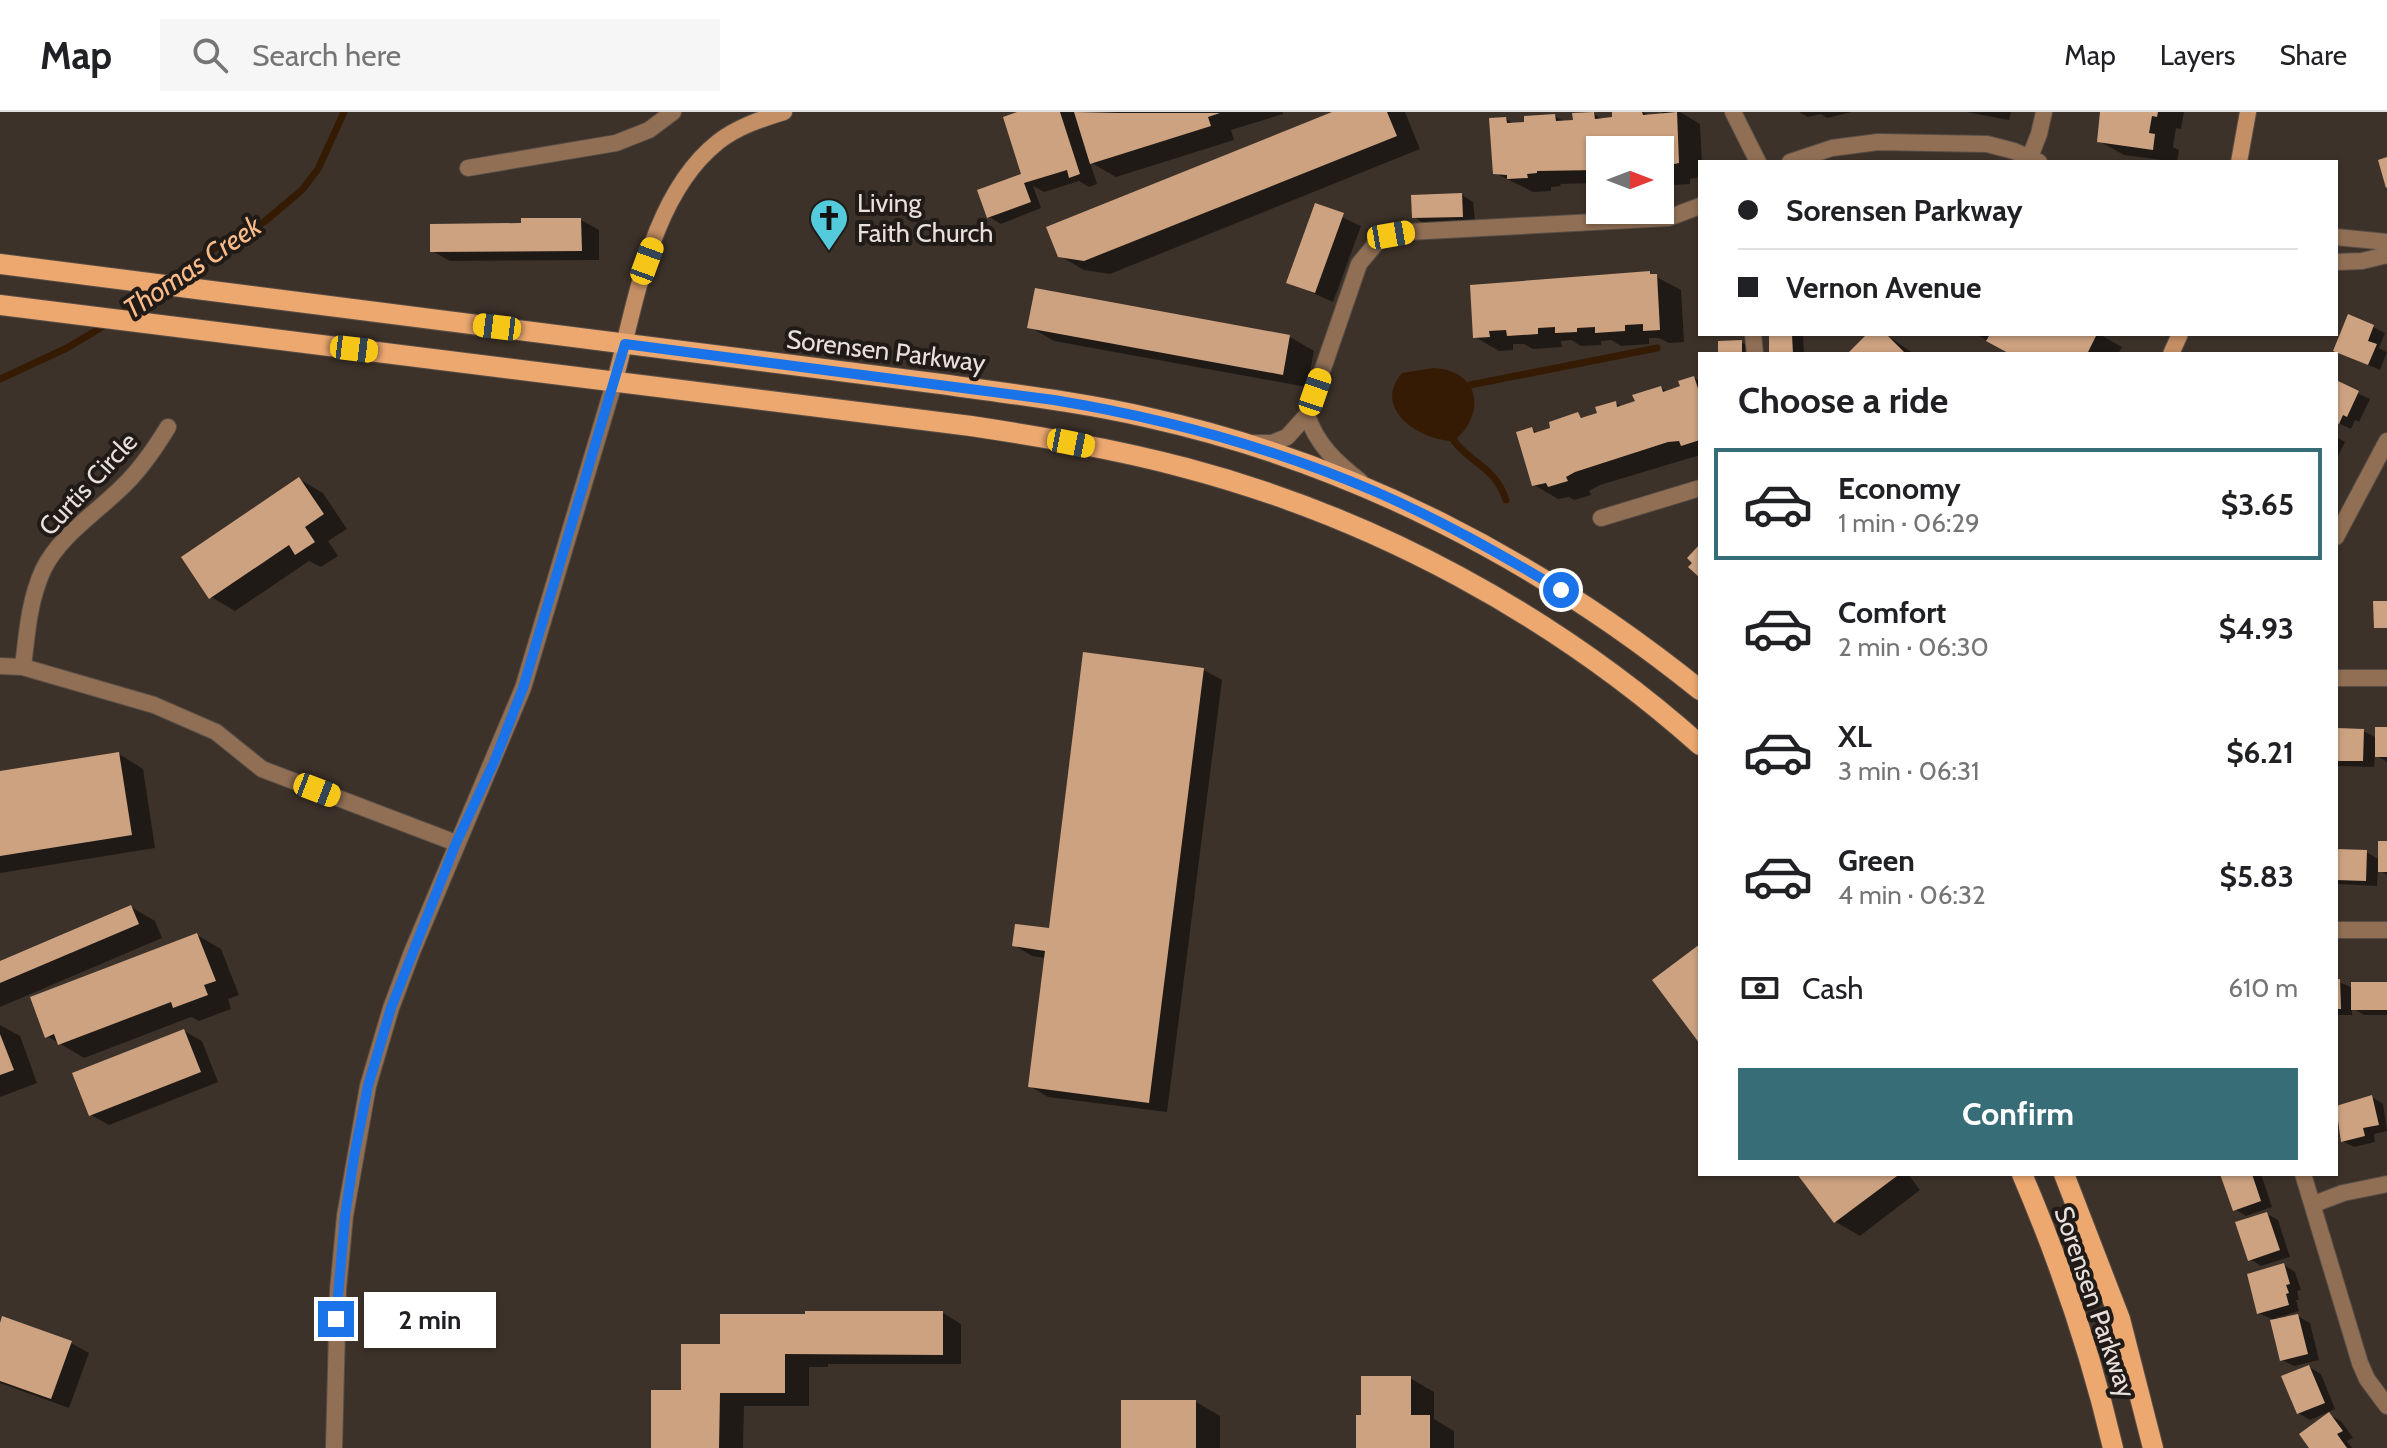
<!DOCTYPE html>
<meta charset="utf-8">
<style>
body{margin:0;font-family:Cabin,sans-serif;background:#f6f6f6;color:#202124;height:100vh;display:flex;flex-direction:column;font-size:30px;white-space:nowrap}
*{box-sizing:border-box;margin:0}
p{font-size:26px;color:#757577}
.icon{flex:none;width:44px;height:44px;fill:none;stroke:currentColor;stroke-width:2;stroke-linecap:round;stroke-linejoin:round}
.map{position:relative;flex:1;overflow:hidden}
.side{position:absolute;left:1698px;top:240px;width:640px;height:824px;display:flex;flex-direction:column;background:#fff;border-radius:0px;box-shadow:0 2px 6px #0004}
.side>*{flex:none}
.hud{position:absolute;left:1698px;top:48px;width:640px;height:176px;border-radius:0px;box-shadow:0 2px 6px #0004;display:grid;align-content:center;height:176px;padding:0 40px;background:#fff}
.needle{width:52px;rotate:90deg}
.fabs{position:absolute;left:1586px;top:24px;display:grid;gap:16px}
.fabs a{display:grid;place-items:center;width:88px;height:88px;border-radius:0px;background:#fff;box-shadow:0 2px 6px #0004;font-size:40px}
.end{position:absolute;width:36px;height:36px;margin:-18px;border:10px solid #1a73e8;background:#fff;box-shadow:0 0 0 4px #fff}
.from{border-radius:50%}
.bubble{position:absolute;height:56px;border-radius:0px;background:#fff;box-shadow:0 2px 6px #0004;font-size:26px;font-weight:700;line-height:56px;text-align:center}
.car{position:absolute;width:24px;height:48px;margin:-24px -12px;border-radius:10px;box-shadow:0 0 6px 2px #0007;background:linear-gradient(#f5c518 24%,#345 0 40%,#f5c518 0 76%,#345 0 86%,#f5c518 0)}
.hud b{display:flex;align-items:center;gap:28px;height:76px;font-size:30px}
.hud b+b{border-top:2px solid #e0e0e0}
.hud i{width:20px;height:20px;background:#202124}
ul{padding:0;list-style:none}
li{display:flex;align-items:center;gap:24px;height:112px;margin:0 16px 12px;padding:0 24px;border:4px solid transparent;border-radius:0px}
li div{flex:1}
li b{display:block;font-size:30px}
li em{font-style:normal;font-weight:700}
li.on{border-color:#376d77}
li>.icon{width:72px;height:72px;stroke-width:1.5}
h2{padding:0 40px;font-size:36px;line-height:96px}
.pay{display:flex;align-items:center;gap:20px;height:88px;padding:0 40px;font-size:30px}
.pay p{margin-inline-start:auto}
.cta{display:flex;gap:16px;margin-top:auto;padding:16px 40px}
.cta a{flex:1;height:92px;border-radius:0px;background:#376d77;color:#fff;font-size:32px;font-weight:700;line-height:92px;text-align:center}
header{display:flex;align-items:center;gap:48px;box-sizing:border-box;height:112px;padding:0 40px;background:#fff;border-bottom:2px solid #e0e0e0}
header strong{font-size:38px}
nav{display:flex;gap:44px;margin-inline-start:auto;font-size:28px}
.search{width:560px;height:72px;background:#f6f6f6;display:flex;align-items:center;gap:20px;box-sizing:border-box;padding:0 28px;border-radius:0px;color:#757577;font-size:30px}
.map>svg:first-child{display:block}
</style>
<header>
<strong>Map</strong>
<div class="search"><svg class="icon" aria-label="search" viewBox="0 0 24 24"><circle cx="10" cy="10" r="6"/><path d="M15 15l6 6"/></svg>Search here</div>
<nav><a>Map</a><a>Layers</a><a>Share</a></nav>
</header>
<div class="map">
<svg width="2387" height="1336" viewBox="0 0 2387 1336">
<rect width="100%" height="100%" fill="#3d322a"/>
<path fill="#351b03" d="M 1434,256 C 1481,259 1486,302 1454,329 C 1420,329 1371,297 1402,261 Z"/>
<g fill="#0007">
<polygon points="1024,0 1283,0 1283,2 1231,18 1234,28 1116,65 1090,50 1097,72 1089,75 1079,69 1044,80 1033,74 1041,96 1001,112 989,105 1025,67"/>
<polygon points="1337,0 1405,0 1420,37 1110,162 1084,158 1060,144"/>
<polygon points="1643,0 1651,5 1662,4 1662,0 1680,0 1700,12 1702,50 1700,50 1700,65 1690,67 1690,72 1672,73 1660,68 1660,38 1600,38 1600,71 1560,72 1561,74 1551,75 1551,79 1533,80 1495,61 1506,7 1515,12 1555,4 1565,10 1575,9 1594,2 1604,8 1614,7 1614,1"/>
<polygon points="1799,0 1852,0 1827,6 1821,2 1808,5"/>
<polygon points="1966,0 2011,0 2009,8"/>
<polygon points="2103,0 2184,0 2181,17 2176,16 2173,35 2179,38 2177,50 2124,43 2099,29"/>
<polygon points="1462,83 1473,90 1475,110 1425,112 1414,105"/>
<polygon points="1316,93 1361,114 1333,190 1288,170"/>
<polygon points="581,108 599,118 599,148 450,149 432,139 523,113"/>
<polygon points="1649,161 1681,178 1684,230 1669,231 1659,226 1649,226 1649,232 1621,234 1611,228 1601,229 1601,233 1581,234 1571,228 1561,229 1562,235 1533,237 1524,232 1513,232 1513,238 1499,239 1475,225 1472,175"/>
<polygon points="1030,215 1290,225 1314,239 1307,275 1054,229"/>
<polygon points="2373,215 2385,221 2379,236 2387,240 2380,258 2347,244"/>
<polygon points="1771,222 1803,222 1804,242 1771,242"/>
<polygon points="1870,222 1882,225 1885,222 1914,242 1850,242"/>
<polygon points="1975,222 2099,222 2122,235 2118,242 2013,242"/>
<polygon points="1741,230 1760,242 1720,242"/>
<polygon points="1694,266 1700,269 1700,343 1600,373 1589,379 1591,383 1574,388 1569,385 1558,387 1534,373 1532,317 1538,321 1553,317 1578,303 1586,307 1599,302 1615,291 1623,295 1661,276 1668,280 1683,275"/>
<polygon points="2336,271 2370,287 2359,310 2355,308 2351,317 2336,310"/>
<polygon points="2336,325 2345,330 2336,348"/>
<polygon points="299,367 323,381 347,417 328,429 338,444 321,455 309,449 235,499 211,485"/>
<polygon points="1204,558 1222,568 1167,1000 1048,985 1030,974 1046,846 1032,844 1014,833 1050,818"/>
<polygon points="2387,617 2387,650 2375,643 2374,655 2336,654 2336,618 2363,619 2377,626"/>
<polygon points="119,642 143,657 155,736 0,761 0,661"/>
<polygon points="2387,731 2387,763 2378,757 2377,774 2336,772 2336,739 2366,740 2380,748"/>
<polygon points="131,795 155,809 162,826 0,895 0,851"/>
<polygon points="197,823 221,837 239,883 228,887 231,897 199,909 191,905 84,946 47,924"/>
<polygon points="2336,869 2353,876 2387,872 2387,903 2364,903 2352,896 2352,903 2336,903"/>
<polygon points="0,913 20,924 37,971 0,985"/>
<polygon points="184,919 202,929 218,970 109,1013 91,1003"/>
<polygon points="2372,985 2383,992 2387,1019 2374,1022 2375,1030 2354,1035 2342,1029 2336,996"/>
<polygon points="1800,1062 1908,1062 1920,1078 1860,1124 1836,1110"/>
<polygon points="2222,1062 2261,1062 2272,1095 2246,1104 2235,1097"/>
<polygon points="2267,1102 2278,1108 2290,1145 2261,1154 2250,1147"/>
<polygon points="2284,1153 2295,1160 2301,1178 2297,1179 2299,1188 2296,1188 2299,1199 2276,1206 2277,1209 2298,1204 2310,1211 2319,1248 2294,1254 2282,1248 2272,1207 2258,1201"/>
<polygon points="943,1201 961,1212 961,1252 828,1252 828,1255 809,1255 809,1294 744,1294 743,1336 653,1336 683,1280 722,1234"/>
<polygon points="0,1217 71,1231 89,1241 69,1296 0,1271"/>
<polygon points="2309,1255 2321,1262 2335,1297 2310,1308 2298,1301"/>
<polygon points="1410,1266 1434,1280 1434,1307 1454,1319 1454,1336 1358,1336 1363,1305"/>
<polygon points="1196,1290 1220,1304 1220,1336 1123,1336"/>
<polygon points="2330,1303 2341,1309 2353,1326 2347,1329 2352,1336 2311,1336"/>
</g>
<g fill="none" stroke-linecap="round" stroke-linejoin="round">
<g stroke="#351b03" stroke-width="7">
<polyline points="166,170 204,142 264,110 302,78 318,57 344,0"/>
<polyline points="121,202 156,177"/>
<polyline points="0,267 67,236 107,212"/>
<polyline points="1470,273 1657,236"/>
<path d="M 1454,329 C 1474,354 1495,355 1506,388"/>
</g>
</g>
<g fill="#cda281">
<polygon points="1017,0 1060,0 1080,62 1069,66 1067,58 1024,71 1031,90 987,106 977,78 1021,62 1003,5"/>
<polygon points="1074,0 1117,1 1220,1 1208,5 1211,14 1090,52"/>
<polygon points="1332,0 1387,0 1397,24 1084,149 1058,145 1046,115"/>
<polygon points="1594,0 1595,7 1612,5 1612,0 1642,0 1643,3 1677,0 1679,51 1666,54 1667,59 1660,59 1660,38 1600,38 1600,62 1597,62 1597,58 1537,59 1537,61 1527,62 1528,66 1507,67 1507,63 1493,62 1489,6 1506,5 1507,11 1524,10 1524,4 1555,2 1556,9 1573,8 1572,1"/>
<polygon points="2100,0 2158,0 2157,5 2152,4 2149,21 2155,22 2153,38 2097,30"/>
<polygon points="2387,45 2387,75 2386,76 2378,48"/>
<polygon points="1462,81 1463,105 1412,106 1411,83"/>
<polygon points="1315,91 1344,101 1315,181 1286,171"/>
<polygon points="521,106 581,106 582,139 430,140 430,112 521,111"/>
<polygon points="1650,159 1650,162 1657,162 1660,218 1643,219 1643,212 1625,213 1625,219 1595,221 1595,215 1577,216 1577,220 1555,221 1555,215 1538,216 1538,222 1507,224 1506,218 1489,219 1490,225 1473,226 1470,173"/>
<polygon points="1035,176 1290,223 1283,263 1027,216"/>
<polygon points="2348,202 2374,213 2368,229 2377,232 2368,253 2333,239"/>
<polygon points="1769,222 1792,222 1793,242 1769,242"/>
<polygon points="1867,222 1880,224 1886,222 1906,242 1847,242"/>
<polygon points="1985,222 2097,222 2087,242 2010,242 1986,229 1989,224"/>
<polygon points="1742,228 1742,242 1718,242 1718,229"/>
<polygon points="1694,264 1700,283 1700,328 1681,334 1679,329 1668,330 1575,360 1566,365 1568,369 1548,375 1546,371 1532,374 1516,320 1532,315 1534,321 1550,316 1549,310 1578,300 1581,306 1597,301 1595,295 1616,289 1617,295 1635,289 1632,283 1661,274 1663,280 1680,274 1678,269"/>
<polygon points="2336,268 2359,279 2347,305 2343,303 2339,312 2336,311"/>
<polygon points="299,365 324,402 305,415 315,430 295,443 289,433 209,487 181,445"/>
<polygon points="1700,432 1700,466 1688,455 1692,451 1687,446"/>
<polygon points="2373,489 2387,489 2387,516 2374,516"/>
<polygon points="1083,540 1204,556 1149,991 1028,975 1045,839 1012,834 1015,812 1049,816"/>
<rect x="2375" y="615" width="12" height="30"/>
<polygon points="2336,616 2364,617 2363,649 2336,649"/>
<polygon points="119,640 132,723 0,744 0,659"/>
<rect x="2378" y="729" width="9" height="31"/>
<polygon points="2336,737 2367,738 2366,769 2336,768"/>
<polygon points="131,793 139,812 0,871 0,849"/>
<polygon points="197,821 216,869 204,873 208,883 173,896 171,890 58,933 54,922 45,926 30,885"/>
<polygon points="1700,832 1700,932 1652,868"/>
<polygon points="2336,867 2340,867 2341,897 2336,897"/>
<rect x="2351" y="870" width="36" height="28"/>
<polygon points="184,917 201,960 89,1004 72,961"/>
<polygon points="0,922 14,958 0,963"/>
<polygon points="2372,983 2379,1013 2363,1016 2365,1024 2341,1030 2336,994"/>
<polygon points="1797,1062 1896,1062 1897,1064 1834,1111"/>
<polygon points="2220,1062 2252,1062 2261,1089 2233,1099"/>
<polygon points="2267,1100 2280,1138 2248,1149 2235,1110"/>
<polygon points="2284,1151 2290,1172 2286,1173 2289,1181 2286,1182 2289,1193 2257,1202 2247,1162"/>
<polygon points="805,1199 943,1199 943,1243 785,1242 785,1281 720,1281 719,1336 651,1336 651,1278 681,1278 681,1232 720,1232 720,1202 805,1202"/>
<polygon points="2298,1202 2308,1242 2280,1249 2270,1208"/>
<polygon points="2,1204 72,1229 51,1287 0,1269 0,1211"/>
<polygon points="2309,1253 2325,1291 2297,1302 2281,1264"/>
<polygon points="1361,1264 1411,1264 1411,1303 1430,1303 1430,1336 1356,1336 1356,1303 1361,1303"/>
<rect x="1121" y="1288" width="75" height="48"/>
<polygon points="2329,1300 2343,1319 2337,1322 2347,1336 2309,1336 2299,1322"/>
</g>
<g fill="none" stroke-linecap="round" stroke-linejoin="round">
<defs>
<g id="street">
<polyline points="1733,0 1758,50"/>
<polyline points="1790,50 1832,36 1878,30 1987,32 2014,39 2039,50"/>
<polyline points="2028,50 2039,22 2044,0"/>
<polyline points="468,56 616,31 649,18 673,0"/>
<polyline points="2336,125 2387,130"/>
<polyline points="2336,150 2362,149 2387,143"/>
<polyline points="1753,222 1755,242"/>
<path d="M 1307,303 C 1317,333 1336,350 1360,369"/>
<polyline points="1253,331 1272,331 1287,325 1307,303 1359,152 1378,129 1407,120 1668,106 1700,94"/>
<polyline points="1601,406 1700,376"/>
<polyline points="2336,425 2387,329"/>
<polyline points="0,554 23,555 154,593 216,620 262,657 456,731"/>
<path d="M 23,555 C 27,521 29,489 43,458 C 59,425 93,403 119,378 C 139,360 154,338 168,315"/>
<polyline points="2336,566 2387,566"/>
<polyline points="2336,818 2387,818"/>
<polyline points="2303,1062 2360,1251 2367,1267 2387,1294"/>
<polyline points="2314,1092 2343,1081 2387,1072"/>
<polyline points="334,1336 338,1178 345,1104 368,974 391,896 412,840 523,576 615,268"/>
</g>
<g id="secondary">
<polyline points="2239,50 2248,0"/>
<polyline points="2171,242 2180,222"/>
<path d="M 615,268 C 636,191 651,83 718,30 C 737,15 761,7 784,0"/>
</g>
<g id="primary">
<path d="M 0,152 L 941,272 C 1011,282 1081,290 1150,306 C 1352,351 1540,449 1700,578"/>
<path d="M 0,193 L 971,314 C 1043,325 1115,337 1186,356 C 1375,406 1554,503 1700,633"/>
<path d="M 2022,1062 C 2060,1151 2091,1242 2113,1336"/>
<polyline points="2064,1062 2120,1207 2153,1336"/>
</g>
</defs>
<use href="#street" stroke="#584e46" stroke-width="18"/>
<use href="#secondary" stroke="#584e46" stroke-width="18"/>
<use href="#primary" stroke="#584e46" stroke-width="22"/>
<use href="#street" stroke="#916f55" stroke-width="16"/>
<use href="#secondary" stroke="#c58f65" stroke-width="16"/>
<use href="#primary" stroke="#eda870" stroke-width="20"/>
</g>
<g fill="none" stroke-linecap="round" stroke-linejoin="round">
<path stroke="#1a73e8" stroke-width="10" d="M 336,1207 L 345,1104 L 354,1045 L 368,974 L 391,896 L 456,731 L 494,650 L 523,576 L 625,232 L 1054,288 C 1163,306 1271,335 1374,379 C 1439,407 1500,442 1561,478"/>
</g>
<defs>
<symbol id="church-pin" viewBox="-11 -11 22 30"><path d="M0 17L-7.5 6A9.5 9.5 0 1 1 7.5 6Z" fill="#54cadd" stroke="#201b17"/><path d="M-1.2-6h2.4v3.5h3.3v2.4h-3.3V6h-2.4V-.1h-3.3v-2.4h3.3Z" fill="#111"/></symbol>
</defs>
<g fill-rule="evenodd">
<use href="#church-pin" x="807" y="84" width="44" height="60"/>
</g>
<g text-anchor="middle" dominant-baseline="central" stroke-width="8" stroke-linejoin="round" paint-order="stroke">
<g font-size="26" fill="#e7e0db" stroke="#201b17" text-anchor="start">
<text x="857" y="91">Living<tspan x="857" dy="30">Faith Church</tspan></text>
</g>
<g font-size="26" fill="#e7e0db" stroke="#201b17">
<text transform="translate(886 239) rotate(7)">Sorensen Parkway</text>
<text transform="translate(88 372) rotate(-47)">Curtis Circle</text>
<text transform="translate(2095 1190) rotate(71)">Sorensen Parkway</text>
</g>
<g font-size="28" font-style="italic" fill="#fabb89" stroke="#201b17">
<text transform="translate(192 155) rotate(-34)">Thomas Creek</text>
</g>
</g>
</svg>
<div class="fabs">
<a><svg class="needle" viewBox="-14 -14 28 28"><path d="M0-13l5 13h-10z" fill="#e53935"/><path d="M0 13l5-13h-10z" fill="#757577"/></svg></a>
</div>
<i class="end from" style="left:1561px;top:478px"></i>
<i class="end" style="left:336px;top:1207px"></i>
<div class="bubble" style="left:364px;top:1180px;width:132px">2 min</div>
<i class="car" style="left:1391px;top:123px;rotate:80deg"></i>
<i class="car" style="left:647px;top:149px;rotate:20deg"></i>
<i class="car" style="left:497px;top:215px;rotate:277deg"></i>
<i class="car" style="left:354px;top:237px;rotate:97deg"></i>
<i class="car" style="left:1315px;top:280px;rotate:19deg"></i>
<i class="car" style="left:1071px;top:331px;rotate:101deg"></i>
<i class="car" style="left:317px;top:678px;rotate:111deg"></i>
<div class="hud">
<b><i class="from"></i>Sorensen Parkway</b>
<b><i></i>Vernon Avenue</b>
</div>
<section class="side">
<h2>Choose a ride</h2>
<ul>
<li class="on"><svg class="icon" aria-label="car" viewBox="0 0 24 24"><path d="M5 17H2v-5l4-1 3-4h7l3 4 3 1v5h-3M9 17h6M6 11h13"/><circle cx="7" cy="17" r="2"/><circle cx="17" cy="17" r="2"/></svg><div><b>Economy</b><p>1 min · 06:29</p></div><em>$3.65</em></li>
<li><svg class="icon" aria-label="car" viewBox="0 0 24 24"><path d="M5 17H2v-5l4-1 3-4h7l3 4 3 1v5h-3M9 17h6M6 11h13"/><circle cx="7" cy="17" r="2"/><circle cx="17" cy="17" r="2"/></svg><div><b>Comfort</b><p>2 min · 06:30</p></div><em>$4.93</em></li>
<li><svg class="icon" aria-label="car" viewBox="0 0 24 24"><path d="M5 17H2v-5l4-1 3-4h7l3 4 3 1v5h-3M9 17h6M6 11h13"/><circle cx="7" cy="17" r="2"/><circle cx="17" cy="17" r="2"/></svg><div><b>XL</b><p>3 min · 06:31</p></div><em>$6.21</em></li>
<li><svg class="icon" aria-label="car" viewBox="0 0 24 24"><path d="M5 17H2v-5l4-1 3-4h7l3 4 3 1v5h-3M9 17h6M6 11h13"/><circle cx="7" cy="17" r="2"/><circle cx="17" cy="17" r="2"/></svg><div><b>Green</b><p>4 min · 06:32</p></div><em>$5.83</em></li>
</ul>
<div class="pay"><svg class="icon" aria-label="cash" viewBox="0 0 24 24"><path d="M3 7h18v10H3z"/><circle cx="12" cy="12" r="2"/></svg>Cash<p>610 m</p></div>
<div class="cta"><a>Confirm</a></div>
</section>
</div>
